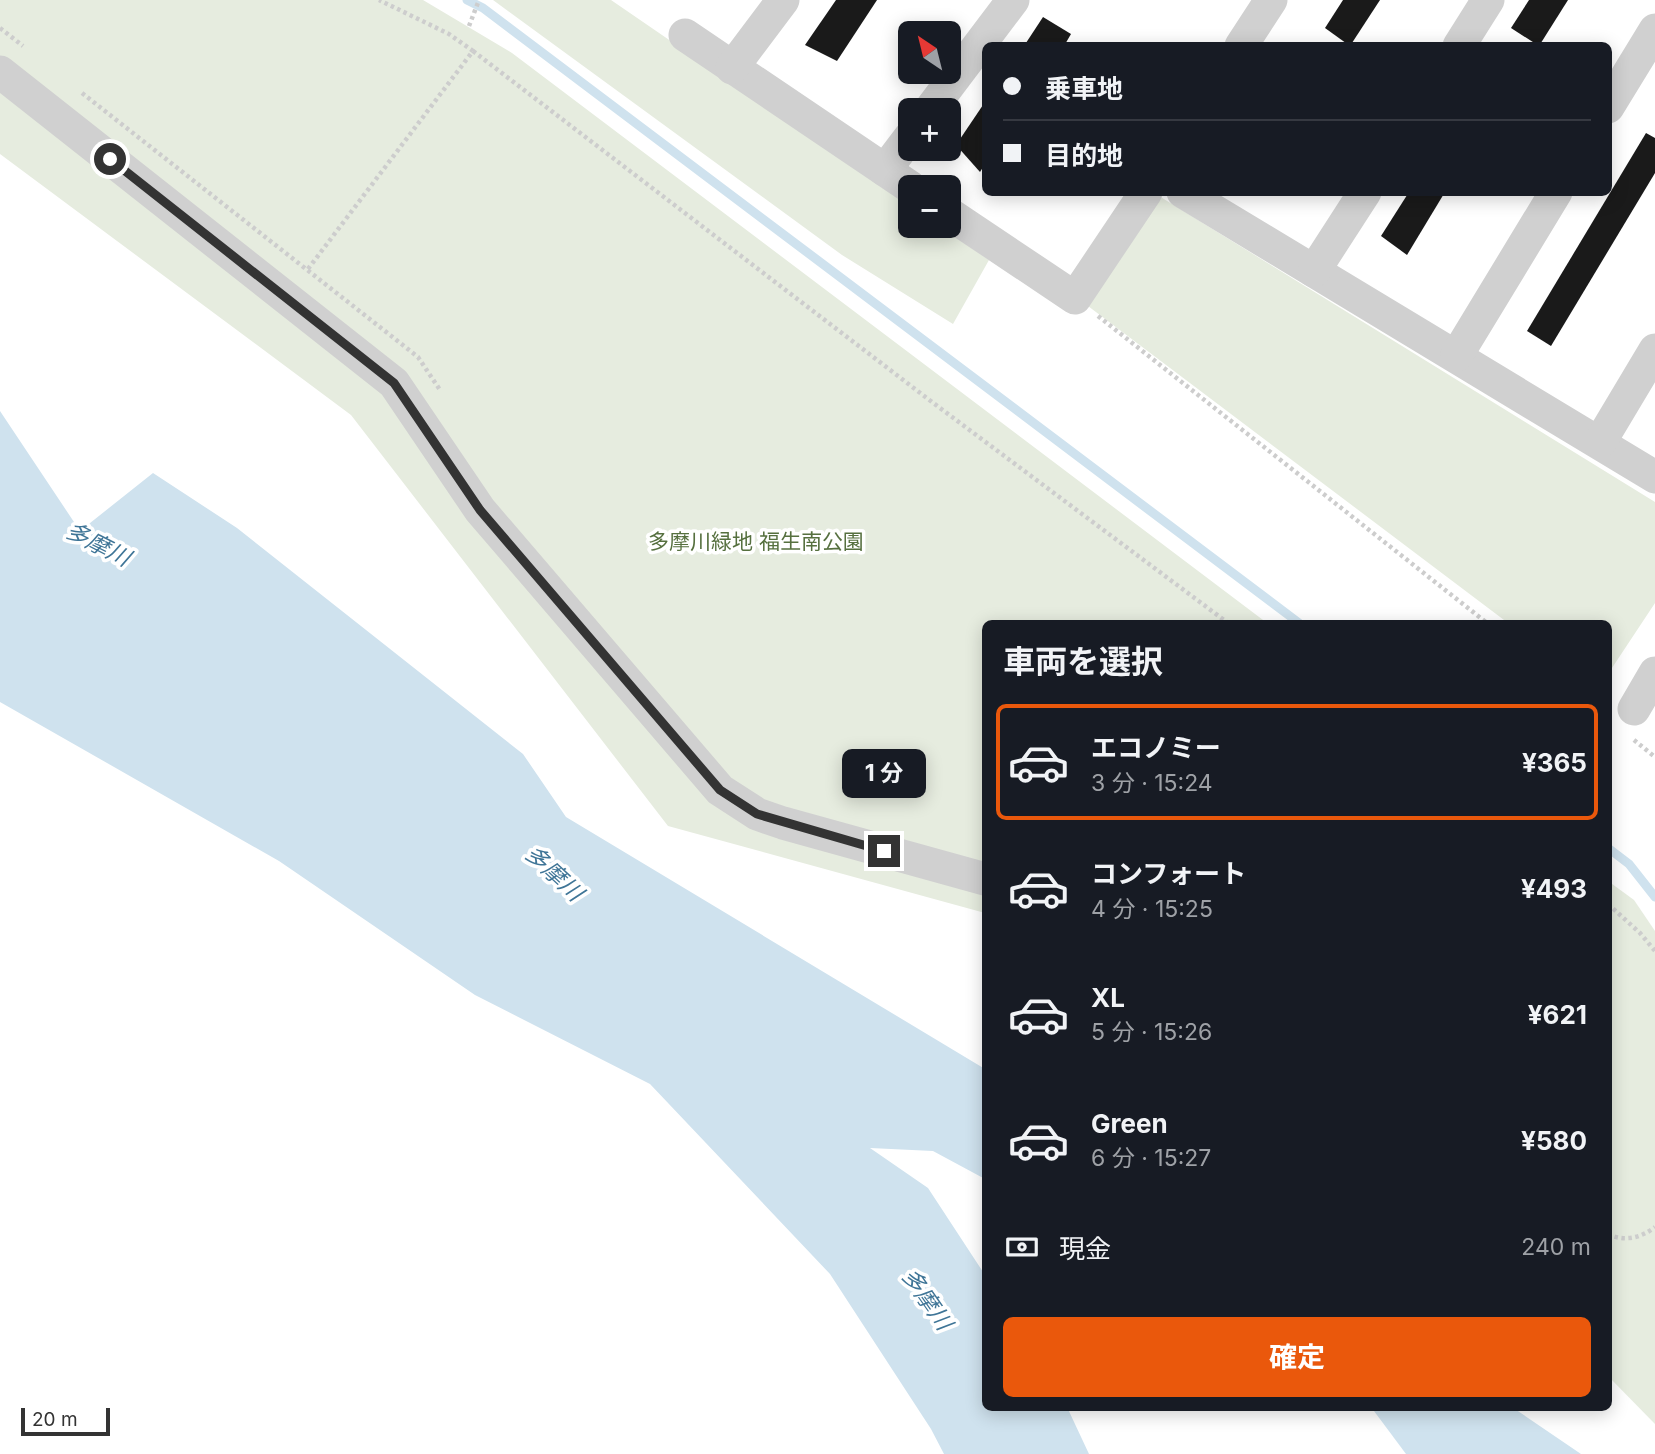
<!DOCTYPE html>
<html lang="ja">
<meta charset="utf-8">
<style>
body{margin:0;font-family:Inter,"Noto Sans JP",sans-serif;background:#242831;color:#f1f3f6;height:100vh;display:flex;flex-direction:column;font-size:26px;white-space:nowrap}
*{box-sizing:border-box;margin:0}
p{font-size:23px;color:#9ea1a6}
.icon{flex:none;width:38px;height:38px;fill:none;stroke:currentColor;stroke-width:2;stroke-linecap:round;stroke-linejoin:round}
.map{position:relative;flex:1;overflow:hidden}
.details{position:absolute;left:982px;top:620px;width:630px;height:791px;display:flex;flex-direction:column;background:#171b24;border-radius:10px;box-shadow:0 4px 18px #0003}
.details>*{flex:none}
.top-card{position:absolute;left:982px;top:42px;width:630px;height:154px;border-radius:10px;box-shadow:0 4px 18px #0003;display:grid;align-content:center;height:154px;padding:0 21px;background:#171b24}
.needle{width:46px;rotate:325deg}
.fabs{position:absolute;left:898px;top:21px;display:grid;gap:14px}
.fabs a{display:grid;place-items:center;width:63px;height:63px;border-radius:10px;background:#171b24;box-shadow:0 4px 18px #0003;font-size:35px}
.scale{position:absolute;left:21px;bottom:18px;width:89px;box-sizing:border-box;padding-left:7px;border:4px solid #333;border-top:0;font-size:19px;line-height:24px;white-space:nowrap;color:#333;-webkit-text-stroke:5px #fff;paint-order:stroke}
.end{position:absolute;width:32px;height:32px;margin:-16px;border:9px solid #333;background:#fff;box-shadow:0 0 0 4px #fff}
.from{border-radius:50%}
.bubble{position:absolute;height:49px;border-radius:10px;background:#171b24;box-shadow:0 4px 18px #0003;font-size:23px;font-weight:700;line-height:49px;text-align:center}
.top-card b{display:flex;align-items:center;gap:24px;height:66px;font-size:26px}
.top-card b+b{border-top:2px solid #363941}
.top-card i{width:18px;height:18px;background:#f1f3f6}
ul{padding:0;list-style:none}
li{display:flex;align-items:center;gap:21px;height:116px;margin:0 14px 10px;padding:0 7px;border:4px solid transparent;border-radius:10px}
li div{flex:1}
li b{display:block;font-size:26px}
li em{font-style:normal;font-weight:700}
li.on{border-color:#ea580c}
li>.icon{width:63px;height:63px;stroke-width:1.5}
h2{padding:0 21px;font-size:32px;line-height:84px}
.pay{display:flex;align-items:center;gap:18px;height:77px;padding:0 21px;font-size:26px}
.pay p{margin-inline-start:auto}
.button{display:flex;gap:14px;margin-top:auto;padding:14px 21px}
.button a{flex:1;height:80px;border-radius:10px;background:#ea580c;color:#fff;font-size:28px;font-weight:700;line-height:80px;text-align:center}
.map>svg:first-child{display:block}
</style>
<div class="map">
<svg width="1655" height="1454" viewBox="0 0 1655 1454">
<rect width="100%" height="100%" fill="#fff"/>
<g fill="#e6ecdf">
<polygon points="0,0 423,0 512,53 1267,623 985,623 985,913 668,826 351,415 0,154"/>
<polygon points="493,0 611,0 910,205 910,226 940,226 989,260 953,324 842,255"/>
<polygon points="1159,196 1655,502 1655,603 1608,674 1608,623 1508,623 1084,303"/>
<polygon points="1608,881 1634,900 1655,931 1655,1424 1608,1376"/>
</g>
<g fill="#cfe2ee">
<polygon points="0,411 80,531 153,473 237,528 523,754 566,817 985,1069 985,1179 933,1151 870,1148 928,1188 985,1275 985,1407 1067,1407 1089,1454 944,1454 931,1429 830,1274 650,1084 475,995 279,861 0,702"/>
<polygon points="1371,1407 1512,1407 1581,1454 1406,1454"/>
</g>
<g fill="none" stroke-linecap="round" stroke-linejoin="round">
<g stroke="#cfe2ee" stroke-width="9">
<polyline points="467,0 483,8 1299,623"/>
<polyline points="1608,848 1629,864 1655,897"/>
</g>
</g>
<g fill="#1a1a1a">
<polygon points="836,0 877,0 837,61 805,45"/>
<polygon points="1343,0 1380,0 1350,46 1325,28"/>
<polygon points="1529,0 1568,0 1539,46 1511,28"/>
<polygon points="1043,17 1071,34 1064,46 1024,46"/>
<polygon points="985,102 985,164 980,172 956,145"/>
<polygon points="1646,133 1655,138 1655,173 1551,346 1527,331"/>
<polygon points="1409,192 1445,192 1407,255 1381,236"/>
</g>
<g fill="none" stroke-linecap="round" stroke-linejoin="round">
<g stroke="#cdcdcd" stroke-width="4.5" stroke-dasharray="3.5 3.5" stroke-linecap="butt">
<polyline points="469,26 479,0"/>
<polyline points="0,28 23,46"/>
<polyline points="473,51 932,402 1228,623"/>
<polyline points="82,93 418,357 440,390"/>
<polyline points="308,269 473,51 449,34 379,0"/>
<polyline points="1098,316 1487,623"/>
<polyline points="1634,740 1655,757"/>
<polyline points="1608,904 1640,933 1655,951"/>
<path d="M 1608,1234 C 1624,1242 1641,1238 1655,1227"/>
</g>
<g stroke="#d0d0d0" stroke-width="33">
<polyline points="685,35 910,187"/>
<polyline points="1241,46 1271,0"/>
<polyline points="1459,46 1488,0"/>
<polyline points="732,68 783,0"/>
<polyline points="0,72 394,383 480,510 720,790 757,814 783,823 985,879"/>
<polyline points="1608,107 1655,30"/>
<polyline points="930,110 1013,0"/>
<polyline points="885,170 910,137"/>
<polyline points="1183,192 1655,477"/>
<polyline points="948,213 1075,298 1146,192"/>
<polyline points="1314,271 1365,192"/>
<polyline points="1457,355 1556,192"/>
<polyline points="1600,442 1655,350"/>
<polyline points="1634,709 1655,673"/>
</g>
</g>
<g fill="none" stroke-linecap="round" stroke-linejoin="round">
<polyline stroke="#333" stroke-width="9" points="110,159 394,383 480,510 720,790 757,814 884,851"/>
</g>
<g text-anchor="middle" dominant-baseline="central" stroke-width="7" stroke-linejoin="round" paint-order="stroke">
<g font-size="21" fill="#56703f" stroke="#fff">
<text x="756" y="541">多摩川緑地 福生南公園</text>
</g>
<g font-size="23" font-style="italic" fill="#3f7597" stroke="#fff">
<text transform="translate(98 544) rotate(27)">多摩川</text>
<text transform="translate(554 873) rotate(43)">多摩川</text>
<text transform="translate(927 1299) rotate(55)">多摩川</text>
</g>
</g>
</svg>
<div class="fabs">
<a><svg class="needle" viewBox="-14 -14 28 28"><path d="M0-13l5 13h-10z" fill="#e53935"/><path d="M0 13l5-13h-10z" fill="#9ea1a6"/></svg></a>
<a>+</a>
<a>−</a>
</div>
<div class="scale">20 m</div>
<i class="end from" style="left:110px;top:159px"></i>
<i class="end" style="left:884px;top:851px"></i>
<div class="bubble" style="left:842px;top:749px;width:84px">1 分</div>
<div class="top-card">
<b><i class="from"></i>乗車地</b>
<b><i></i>目的地</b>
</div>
<section class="details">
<h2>車両を選択</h2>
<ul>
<li class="on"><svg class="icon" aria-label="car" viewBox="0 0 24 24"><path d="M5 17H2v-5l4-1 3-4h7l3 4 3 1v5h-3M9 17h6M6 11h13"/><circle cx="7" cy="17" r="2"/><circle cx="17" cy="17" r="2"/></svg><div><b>エコノミー</b><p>3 分 · 15:24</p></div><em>¥365</em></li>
<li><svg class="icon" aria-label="car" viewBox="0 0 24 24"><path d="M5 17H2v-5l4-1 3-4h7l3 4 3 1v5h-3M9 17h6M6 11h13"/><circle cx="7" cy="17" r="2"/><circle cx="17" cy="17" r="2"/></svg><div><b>コンフォート</b><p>4 分 · 15:25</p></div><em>¥493</em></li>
<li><svg class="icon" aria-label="car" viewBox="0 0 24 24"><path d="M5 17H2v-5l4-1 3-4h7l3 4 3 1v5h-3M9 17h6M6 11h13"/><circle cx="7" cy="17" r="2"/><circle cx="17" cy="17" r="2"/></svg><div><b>XL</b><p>5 分 · 15:26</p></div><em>¥621</em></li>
<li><svg class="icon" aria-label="car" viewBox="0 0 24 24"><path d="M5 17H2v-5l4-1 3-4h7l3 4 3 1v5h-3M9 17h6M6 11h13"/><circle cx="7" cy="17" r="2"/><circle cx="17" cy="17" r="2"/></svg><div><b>Green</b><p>6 分 · 15:27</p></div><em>¥580</em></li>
</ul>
<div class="pay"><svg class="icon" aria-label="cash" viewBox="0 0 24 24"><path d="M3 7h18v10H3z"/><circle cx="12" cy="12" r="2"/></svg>現金<p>240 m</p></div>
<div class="button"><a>確定</a></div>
</section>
</div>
